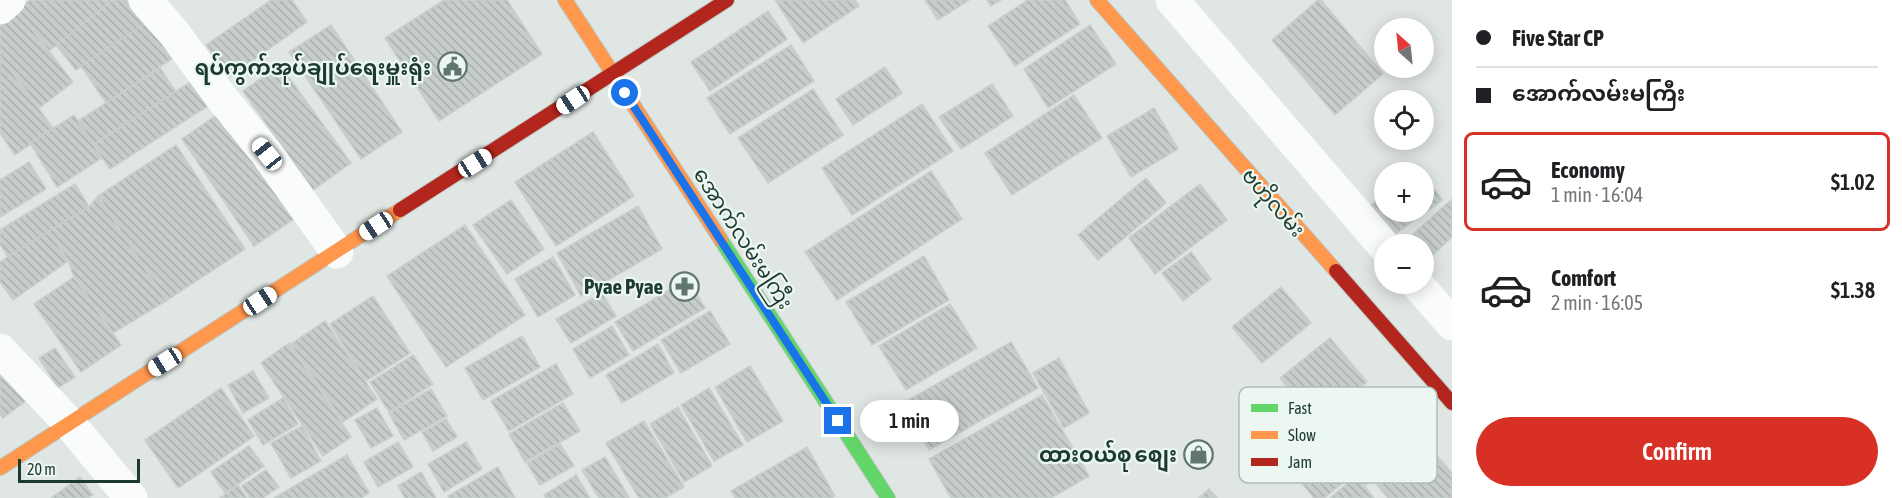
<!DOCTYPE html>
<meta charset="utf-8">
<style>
body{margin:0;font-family:"Asap Condensed","Noto Sans Myanmar",sans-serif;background:#f2f2f2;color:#202124;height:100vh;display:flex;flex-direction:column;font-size:22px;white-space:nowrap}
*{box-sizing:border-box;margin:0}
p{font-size:20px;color:#757577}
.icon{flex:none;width:33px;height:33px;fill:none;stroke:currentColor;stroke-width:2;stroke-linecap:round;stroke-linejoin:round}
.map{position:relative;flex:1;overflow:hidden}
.details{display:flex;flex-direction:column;background:#fff;width:450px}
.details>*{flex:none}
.top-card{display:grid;align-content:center;height:132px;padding:0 24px;background:#fff}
.needle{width:39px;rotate:333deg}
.buttons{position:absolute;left:1374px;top:18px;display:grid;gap:12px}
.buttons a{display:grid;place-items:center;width:60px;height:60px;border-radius:50%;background:#fff;box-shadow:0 3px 15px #0003;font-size:30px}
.scale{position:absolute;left:18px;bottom:15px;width:122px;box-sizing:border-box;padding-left:6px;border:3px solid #1c3a30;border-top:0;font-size:16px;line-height:21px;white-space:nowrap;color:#1c3a30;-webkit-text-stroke:4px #ecf7f1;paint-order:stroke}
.end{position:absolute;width:27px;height:27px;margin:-14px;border:8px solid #1a73e8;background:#fff;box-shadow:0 0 0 3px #fff}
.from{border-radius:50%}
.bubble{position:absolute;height:42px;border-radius:21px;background:#fff;box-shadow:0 3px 15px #0003;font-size:20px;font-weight:600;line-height:42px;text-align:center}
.car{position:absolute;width:18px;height:36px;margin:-18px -9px;border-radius:8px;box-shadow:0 0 4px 2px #0007;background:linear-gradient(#fff 24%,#345 0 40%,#fff 0 76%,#345 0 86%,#fff 0)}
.top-card b{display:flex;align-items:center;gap:21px;height:57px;font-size:22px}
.top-card b+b{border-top:2px solid #e0e0e0}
.top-card i{width:15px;height:15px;background:#202124}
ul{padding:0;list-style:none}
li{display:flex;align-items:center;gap:18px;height:99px;margin:0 12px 9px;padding:0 12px;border:3px solid transparent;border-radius:9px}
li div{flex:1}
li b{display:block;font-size:22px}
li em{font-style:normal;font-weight:600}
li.active{border-color:#d93025}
li>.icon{width:54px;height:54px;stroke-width:1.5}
.cta{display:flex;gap:12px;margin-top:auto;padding:12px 24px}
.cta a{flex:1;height:69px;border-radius:36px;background:#d93025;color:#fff;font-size:24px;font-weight:600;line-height:69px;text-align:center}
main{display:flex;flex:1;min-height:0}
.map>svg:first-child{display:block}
</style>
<main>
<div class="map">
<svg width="1452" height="498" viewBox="0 0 1452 498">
<defs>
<pattern id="building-back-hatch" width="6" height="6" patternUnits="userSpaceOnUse" patternTransform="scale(1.5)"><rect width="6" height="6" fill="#c7ceca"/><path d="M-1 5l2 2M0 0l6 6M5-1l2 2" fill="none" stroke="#aab2ae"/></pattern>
</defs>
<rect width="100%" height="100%" fill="#e0e6e3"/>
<g fill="url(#building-back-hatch)" stroke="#c8cfcc" stroke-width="1.5">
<polygon points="30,0 113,0 49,51 17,10"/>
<polygon points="113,0 126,0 144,24 76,70 56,45"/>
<polygon points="271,0 292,0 307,22 229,77 206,45"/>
<polygon points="444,0 507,0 542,54 439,121 385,38"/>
<polygon points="775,0 855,0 859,6 803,43"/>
<polygon points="925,0 969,0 938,20"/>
<polygon points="987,0 1001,0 991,6"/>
<polygon points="1028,0 1065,0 1080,24 1015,66 988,26"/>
<polygon points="1318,0 1321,0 1383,74 1335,115 1272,40"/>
<polygon points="17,10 73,82 39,108 0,56 0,24"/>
<polygon points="768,11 787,39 710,91 691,62"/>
<polygon points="150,20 176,56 106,103 81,66"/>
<polygon points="331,25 402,132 361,159 289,52"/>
<polygon points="1090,25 1116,64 1048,108 1024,69"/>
<polygon points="791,45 814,81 730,134 707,98"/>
<polygon points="0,56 53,128 15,155 0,133"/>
<polygon points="280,65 351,163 313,190 243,91"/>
<polygon points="885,67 902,93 853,125 836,99"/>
<polygon points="160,68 176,92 93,145 78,121"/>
<polygon points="195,79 211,104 110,169 93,145"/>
<polygon points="992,84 1013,116 961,149 939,117"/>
<polygon points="813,89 843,135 768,183 738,138"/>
<polygon points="1074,95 1102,138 1012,195 985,153"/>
<polygon points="922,104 953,151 852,215 822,168"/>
<polygon points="1154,108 1178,149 1131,177 1107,136"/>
<polygon points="224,110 297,217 254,246 182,139"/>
<polygon points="74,115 102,158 57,187 30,143"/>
<polygon points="593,132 634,196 556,246 515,182"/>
<polygon points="176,145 245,249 166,301 98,196"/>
<polygon points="29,162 46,189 0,217 0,180"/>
<polygon points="931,171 962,219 837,300 805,252"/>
<polygon points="1424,174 1442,200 1387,240 1365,210 1384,195 1384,212 1424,212"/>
<polygon points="1146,178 1166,203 1098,260 1078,235"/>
<polygon points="75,184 89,207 8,257 0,244 0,230"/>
<polygon points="1200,184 1227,220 1155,274 1129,238"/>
<polygon points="98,196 166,301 113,333 74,277 68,261 49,231 89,207"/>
<polygon points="1452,199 1452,237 1433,255 1413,234"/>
<polygon points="511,200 544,249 507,274 473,225"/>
<polygon points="638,206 662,249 581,296 557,253"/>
<polygon points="465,225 525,315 446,367 387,276"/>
<polygon points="49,231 68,261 13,300 0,282 0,262"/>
<polygon points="1191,252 1211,279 1183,301 1162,273"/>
<polygon points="924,256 949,300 872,345 846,302"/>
<polygon points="553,257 575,295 538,317 515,279"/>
<polygon points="74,277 121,345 81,372 34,304"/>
<polygon points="688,279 705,308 633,351 615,322"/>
<polygon points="1281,287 1311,323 1262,363 1232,327"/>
<polygon points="602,293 616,316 571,343 556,319"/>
<polygon points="373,296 410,353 366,381 330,324"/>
<polygon points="950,304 977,348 906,390 879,346"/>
<polygon points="710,311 730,344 681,373 661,340"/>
<polygon points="325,321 377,399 343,422 291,344"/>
<polygon points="612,326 629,355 590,378 573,349"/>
<polygon points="522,336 540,367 483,400 465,368"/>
<polygon points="1330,338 1367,382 1317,424 1280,378"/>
<polygon points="1011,342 1038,388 929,450 903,403"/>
<polygon points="289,343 351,437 323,456 261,363"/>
<polygon points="658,344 674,373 622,403 606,375"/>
<polygon points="55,348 75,377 58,388 39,358"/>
<polygon points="413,355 433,384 389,412 370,382"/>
<polygon points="1059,358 1089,413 1064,428 1033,373"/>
<polygon points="556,364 573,394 509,431 491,401"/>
<polygon points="0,365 27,400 3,418 0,414"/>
<polygon points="750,366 783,421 747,442 715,387"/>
<polygon points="253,371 269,398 243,413 228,385"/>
<polygon points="221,388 254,436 178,488 145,440"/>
<polygon points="709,388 743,445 714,461 681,405"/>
<polygon points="431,389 447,416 404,440 389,413"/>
<polygon points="1042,395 1089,476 1051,498 951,498 929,459"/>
<polygon points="283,398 298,424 263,445 248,420"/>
<polygon points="563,403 580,431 525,462 509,434"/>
<polygon points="678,407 712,466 684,482 650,424"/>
<polygon points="377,408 393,436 371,448 355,420"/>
<polygon points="1385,418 1411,448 1366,485 1341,456"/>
<polygon points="446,419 457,437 433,451 422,432"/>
<polygon points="644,421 684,487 665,498 639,498 606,443"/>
<polygon points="302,426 321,461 291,478 271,443"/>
<polygon points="1313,430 1351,476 1324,498 1314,498 1280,457"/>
<polygon points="398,442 413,467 378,487 364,462"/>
<polygon points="466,442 482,469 444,492 428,464"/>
<polygon points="1426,443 1452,473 1452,498 1388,498 1377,485"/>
<polygon points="560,444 574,466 540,485 527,463"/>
<polygon points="249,446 264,466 225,493 211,472"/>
<polygon points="807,447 835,496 830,498 735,498 731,491"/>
<polygon points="347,455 369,493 361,498 274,498"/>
<polygon points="605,457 629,497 628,498 599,498 582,470"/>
<polygon points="498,467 515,498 449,498 448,496"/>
<polygon points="266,470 279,487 263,498 250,498 242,486"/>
<polygon points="421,472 436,498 405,498 398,486"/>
<polygon points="576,475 590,498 546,498 544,495"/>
<polygon points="1356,476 1374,498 1330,498"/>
<polygon points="80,477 93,495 88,498 51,498"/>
<polygon points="238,485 247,498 220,498"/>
<polygon points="1209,489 1217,498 1199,498"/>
</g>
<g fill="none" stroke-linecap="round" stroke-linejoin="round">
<defs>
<polyline id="fast" points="721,240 888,498"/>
<g id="slow">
<polyline points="565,0 721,240"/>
<polyline points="1097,0 1336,271"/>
<polyline points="0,468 400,210"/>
</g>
<g id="jam">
<polyline points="400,210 727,0"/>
<polyline points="1336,271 1452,403"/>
</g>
</defs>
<use href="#fast" stroke="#bbc6c1" stroke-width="16"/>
<use href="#slow" stroke="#bbc6c1" stroke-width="16"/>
<use href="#jam" stroke="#bbc6c1" stroke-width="16"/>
<g stroke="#fafbfb" stroke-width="33">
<polyline points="145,0 174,33 221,97 267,154 337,252"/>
<polyline points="1172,0 1384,246"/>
<polyline points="0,8 9,0"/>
<polyline points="1417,284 1452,324"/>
<polyline points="0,350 69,423 131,498"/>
</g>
<use href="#fast" stroke="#63d668" stroke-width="14"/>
<use href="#slow" stroke="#ff974d" stroke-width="14"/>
<use href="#jam" stroke="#b3261e" stroke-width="14"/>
</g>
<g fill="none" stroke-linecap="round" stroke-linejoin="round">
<polyline stroke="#1a73e8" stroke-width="8" points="625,93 838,421"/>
</g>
<defs>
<symbol id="civic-ring" viewBox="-11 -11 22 22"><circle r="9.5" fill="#ecf7f1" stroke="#61766f" stroke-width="1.5"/><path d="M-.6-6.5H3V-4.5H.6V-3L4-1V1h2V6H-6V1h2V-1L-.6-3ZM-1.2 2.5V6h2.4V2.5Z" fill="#61766f"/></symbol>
<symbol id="pharmacy-ring" viewBox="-11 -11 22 22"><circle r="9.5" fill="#ecf7f1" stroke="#61766f" stroke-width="1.5"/><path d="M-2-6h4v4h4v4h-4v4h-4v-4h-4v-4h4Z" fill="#61766f"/></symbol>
<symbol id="shop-ring" viewBox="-11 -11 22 22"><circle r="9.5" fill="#ecf7f1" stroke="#61766f" stroke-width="1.5"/><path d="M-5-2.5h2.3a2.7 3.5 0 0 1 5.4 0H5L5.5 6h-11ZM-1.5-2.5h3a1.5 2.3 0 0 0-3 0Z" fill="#61766f"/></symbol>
</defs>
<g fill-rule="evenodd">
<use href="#civic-ring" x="436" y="50" width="33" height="33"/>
<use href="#pharmacy-ring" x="668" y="270" width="33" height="33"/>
<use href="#shop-ring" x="1182" y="438" width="33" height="33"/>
</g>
<g text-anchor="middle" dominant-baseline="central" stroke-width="4.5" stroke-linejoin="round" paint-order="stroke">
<g font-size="21" font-weight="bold" fill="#1c3a30" stroke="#ecf7f1" text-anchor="end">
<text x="431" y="67">ရပ်ကွက်အုပ်ချုပ်ရေးမှူးရုံး</text>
<text x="663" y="286">Pyae Pyae</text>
<text x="1177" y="454">ထားဝယ်စု စျေး</text>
</g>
<g font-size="21" fill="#1c3a30" stroke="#ecf7f1">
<text transform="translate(1274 202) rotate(49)">ဗဟိုလမ်း</text>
<text transform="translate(744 238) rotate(57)">အောက်လမ်းမကြီး</text>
</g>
</g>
<rect x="1239" y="387" width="198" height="96" rx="9" fill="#ecf7f1" stroke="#aebeb7" stroke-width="1.5"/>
<rect x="1251" y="404" width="27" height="8" fill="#63d668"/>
<rect x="1251" y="431" width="27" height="8" fill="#ff974d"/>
<rect x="1251" y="458" width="27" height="8" fill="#b3261e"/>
<g font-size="16" fill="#1c3a30">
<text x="1288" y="414">Fast</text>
<text x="1288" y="441">Slow</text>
<text x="1288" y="468">Jam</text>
</g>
</svg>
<div class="buttons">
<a><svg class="needle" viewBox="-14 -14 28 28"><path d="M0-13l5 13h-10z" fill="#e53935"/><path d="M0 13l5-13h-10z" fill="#757577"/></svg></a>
<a><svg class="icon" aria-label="locate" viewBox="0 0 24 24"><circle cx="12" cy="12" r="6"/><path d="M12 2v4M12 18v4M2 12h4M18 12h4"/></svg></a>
<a>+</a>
<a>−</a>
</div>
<div class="scale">20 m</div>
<i class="end from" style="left:625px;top:93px"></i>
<i class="end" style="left:838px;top:421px"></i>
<div class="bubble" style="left:860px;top:400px;width:99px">1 min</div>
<i class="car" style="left:573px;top:100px;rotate:237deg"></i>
<i class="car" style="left:267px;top:154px;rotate:321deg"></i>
<i class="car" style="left:475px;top:163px;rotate:58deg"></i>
<i class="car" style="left:376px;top:226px;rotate:237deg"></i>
<i class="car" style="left:260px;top:301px;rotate:57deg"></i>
<i class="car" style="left:165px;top:362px;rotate:238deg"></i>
</div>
<section class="details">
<div class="top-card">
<b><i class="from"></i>Five Star CP</b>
<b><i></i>အောက်လမ်းမကြီး</b>
</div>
<ul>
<li class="active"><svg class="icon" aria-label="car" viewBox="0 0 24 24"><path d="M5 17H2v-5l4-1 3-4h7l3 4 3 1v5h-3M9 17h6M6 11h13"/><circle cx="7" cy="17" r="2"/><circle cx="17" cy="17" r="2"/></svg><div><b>Economy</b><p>1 min · 16:04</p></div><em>$1.02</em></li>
<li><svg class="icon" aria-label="car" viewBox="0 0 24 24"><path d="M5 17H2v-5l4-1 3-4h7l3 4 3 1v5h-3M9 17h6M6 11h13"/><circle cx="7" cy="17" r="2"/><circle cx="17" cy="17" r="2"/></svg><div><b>Comfort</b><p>2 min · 16:05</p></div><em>$1.38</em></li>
</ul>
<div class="cta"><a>Confirm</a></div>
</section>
</main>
